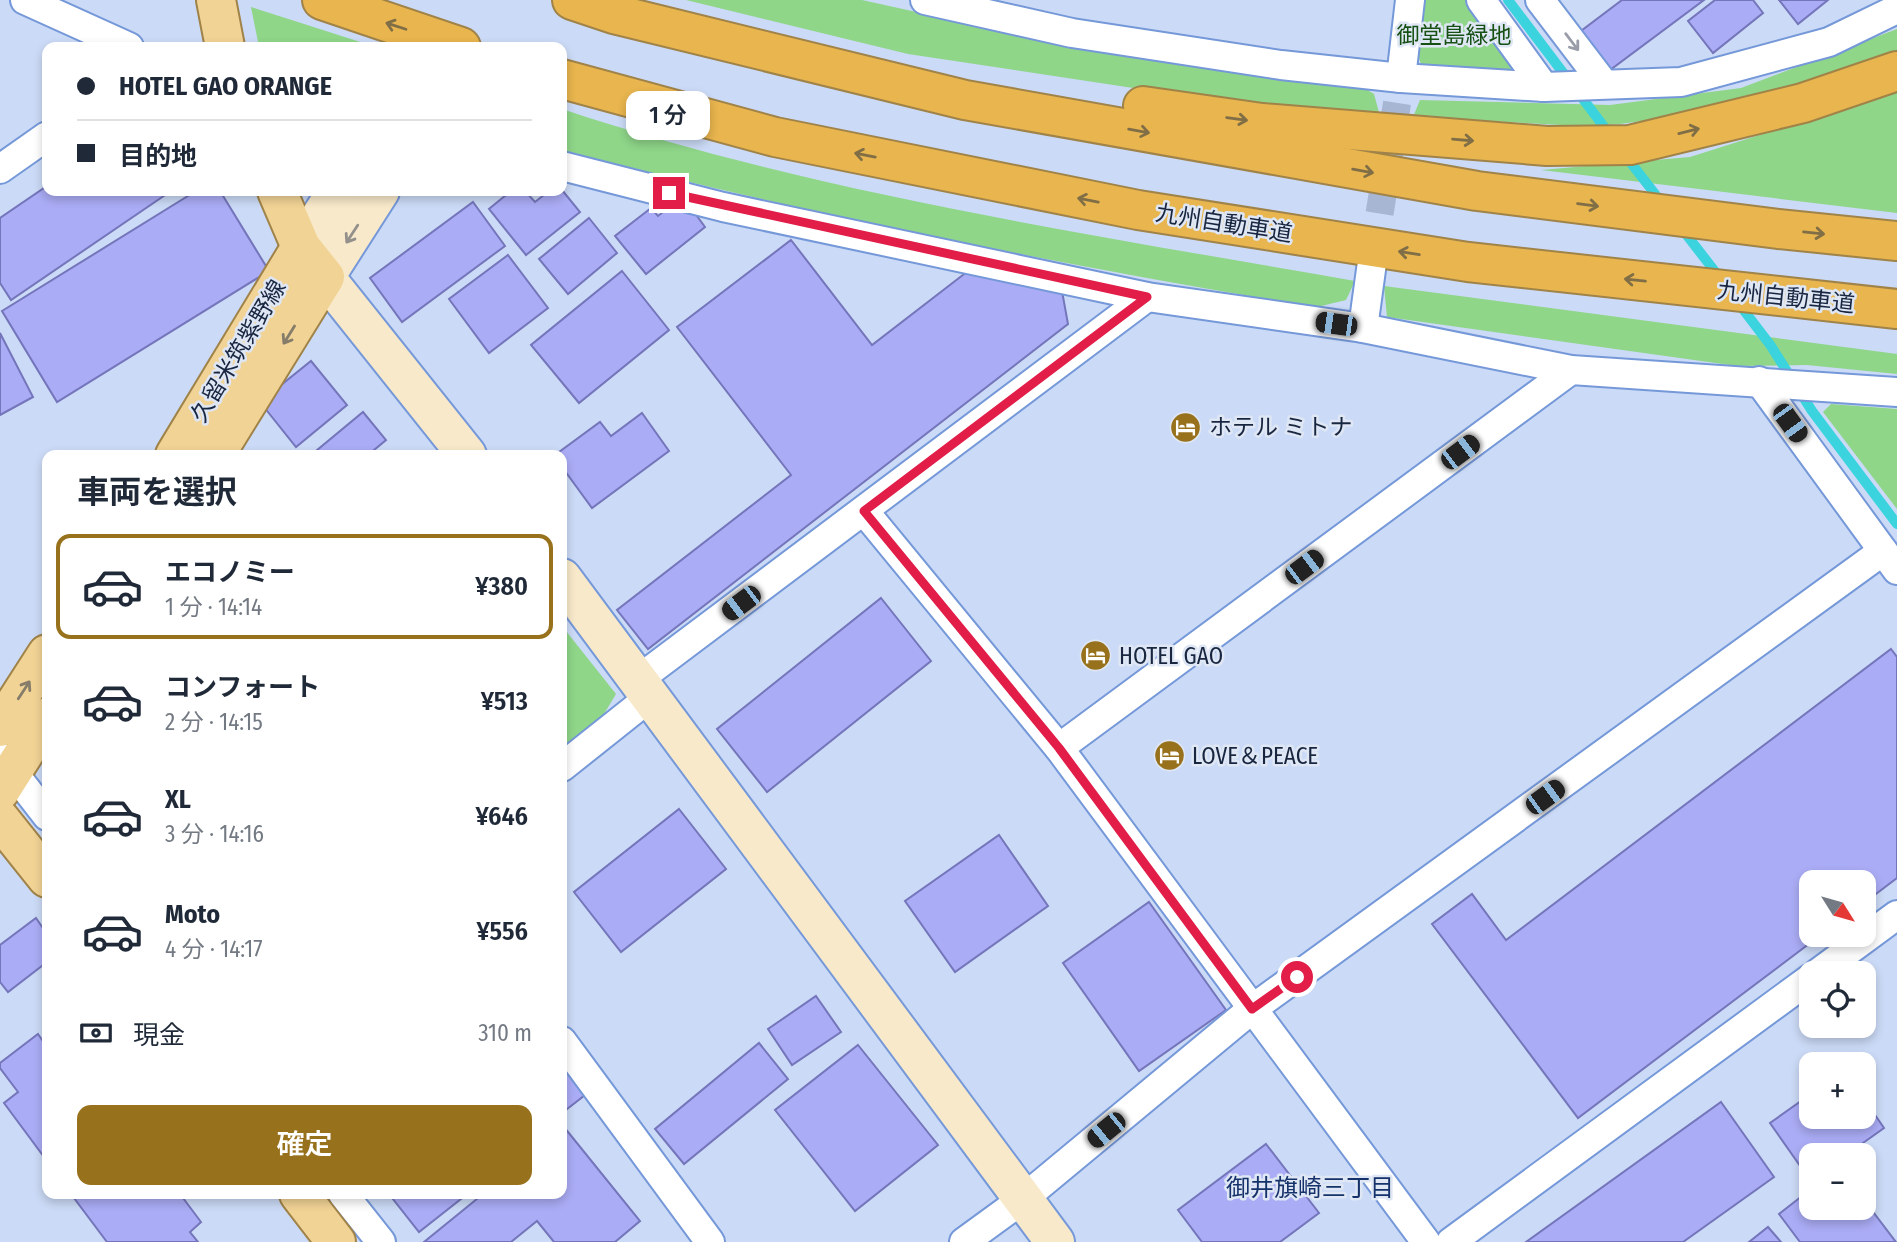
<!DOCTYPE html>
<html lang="ja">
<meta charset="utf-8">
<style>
body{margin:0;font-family:"Fira Sans Condensed","Noto Sans JP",sans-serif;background:#f6f6f7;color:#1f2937;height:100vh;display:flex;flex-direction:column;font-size:26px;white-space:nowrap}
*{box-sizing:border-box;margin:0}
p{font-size:23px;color:#747a83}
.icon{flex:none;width:38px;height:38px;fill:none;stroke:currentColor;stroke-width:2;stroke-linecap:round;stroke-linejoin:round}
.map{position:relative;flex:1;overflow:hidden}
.sheet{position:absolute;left:42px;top:450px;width:525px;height:749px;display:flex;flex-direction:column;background:#fff;border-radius:14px;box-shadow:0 4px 10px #0003}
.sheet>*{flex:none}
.guide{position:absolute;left:42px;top:42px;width:525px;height:154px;border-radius:14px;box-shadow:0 4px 10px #0003;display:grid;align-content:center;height:154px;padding:0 35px;background:#fff}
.needle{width:46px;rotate:127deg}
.tools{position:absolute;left:1799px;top:870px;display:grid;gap:14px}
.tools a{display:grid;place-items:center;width:77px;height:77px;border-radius:14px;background:#fff;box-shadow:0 4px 10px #0003;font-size:35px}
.end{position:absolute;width:32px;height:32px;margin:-16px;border:9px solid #e11d48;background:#fff;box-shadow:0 0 0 4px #fff}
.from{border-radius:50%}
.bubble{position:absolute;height:49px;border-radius:14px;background:#fff;box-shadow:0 4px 10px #0003;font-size:23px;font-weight:600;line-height:49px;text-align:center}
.car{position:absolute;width:21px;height:42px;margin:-21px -10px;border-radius:9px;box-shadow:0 0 5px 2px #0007;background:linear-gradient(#222 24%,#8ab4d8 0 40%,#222 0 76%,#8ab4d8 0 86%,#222 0)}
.guide b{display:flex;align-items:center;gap:24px;height:66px;font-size:26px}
.guide b+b{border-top:2px solid #e0e1e3}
.guide i{width:18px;height:18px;background:#1f2937}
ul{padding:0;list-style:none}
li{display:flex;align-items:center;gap:21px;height:105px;margin:0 14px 10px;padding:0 21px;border:4px solid transparent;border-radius:14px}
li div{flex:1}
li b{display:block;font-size:26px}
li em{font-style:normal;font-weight:600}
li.current{border-color:#98711c}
li>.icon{width:63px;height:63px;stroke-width:1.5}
h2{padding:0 35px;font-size:32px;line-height:84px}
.pay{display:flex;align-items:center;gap:18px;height:77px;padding:0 35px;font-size:26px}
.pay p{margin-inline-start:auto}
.primary-button{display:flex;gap:14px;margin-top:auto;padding:14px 35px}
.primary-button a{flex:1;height:80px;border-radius:14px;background:#98711c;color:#fff;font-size:28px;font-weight:600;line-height:80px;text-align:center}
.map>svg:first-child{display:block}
</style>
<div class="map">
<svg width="1897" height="1242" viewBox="0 0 1897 1242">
<rect width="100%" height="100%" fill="#cbdaf6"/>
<g fill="#8fd689">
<polygon points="686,0 862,0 921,13 1358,84 1374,94 1380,116 1153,91 908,54"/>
<polygon points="1423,0 1471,0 1515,69 1498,77 1421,64 1417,53"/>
<polygon points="251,7 376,47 259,47"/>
<polygon points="1897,29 1897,53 1756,105 1620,124 1580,126 1413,117 1420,100 1610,105 1741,88"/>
<polygon points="1897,84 1897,213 1541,170 1690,157 1845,108"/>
<path d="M 562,109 C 818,194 1089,234 1355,281 L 1346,300 L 1317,307 C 1063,266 811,215 562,150 Z"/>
<polygon points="1384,286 1897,354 1897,374 1807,365 1737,366 1387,317"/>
<polygon points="1831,404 1897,409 1897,509 1823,412"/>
<polygon points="562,626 616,694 595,729 562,753"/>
</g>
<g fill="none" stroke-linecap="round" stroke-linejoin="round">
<g stroke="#3bd3de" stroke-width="10">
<polyline points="1508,0 1611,136"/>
<polyline points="1624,154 1662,203"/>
<polyline points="1682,229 1720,278"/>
<polyline points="1739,304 1771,346 1812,411 1897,524"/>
</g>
</g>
<g fill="#aaacf5" stroke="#7475ba" stroke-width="2">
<polygon points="1622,0 1704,0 1606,73 1577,34"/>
<polygon points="1715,0 1753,0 1763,13 1713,53 1688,21"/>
<polygon points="1779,0 1828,0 1798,24"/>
<polygon points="47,186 47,191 171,191 11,300 0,283 0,218"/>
<polygon points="562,190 580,212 526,255 489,209 511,191 525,191 535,202 549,191"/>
<polygon points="196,191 220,191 269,271 57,402 2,311"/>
<polygon points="473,202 505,246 402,322 370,278"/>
<polygon points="672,205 694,212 705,227 646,274 615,236 651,208 658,216"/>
<polygon points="589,218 617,253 568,294 539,259"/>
<polygon points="791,240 872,345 968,271 1062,291 1068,324 648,649 617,610 791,475 677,327"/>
<polygon points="508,255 548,308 489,353 449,299"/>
<polygon points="622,271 669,330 579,403 531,345"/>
<polygon points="0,333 33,397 0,415"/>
<polygon points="311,361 347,405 296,447 260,402"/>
<polygon points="363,412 386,440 368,455 319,455 316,451"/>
<polygon points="642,413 669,451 592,508 562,467 562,455 555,455 600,422 611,436"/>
<polygon points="881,598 931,661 767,792 717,729"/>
<polygon points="1891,649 1897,657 1897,878 1864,903 1864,882 1811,882 1811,934 1822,934 1578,1118 1432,924 1472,894 1506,940"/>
<polygon points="679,809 726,869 621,952 574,892"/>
<polygon points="999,835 1048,906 955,972 905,901"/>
<polygon points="1149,902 1226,1010 1139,1071 1063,963"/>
<polygon points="36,918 47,934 47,962 8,992 0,982 0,945"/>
<polygon points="816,996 841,1032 792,1065 768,1029"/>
<polygon points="38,1034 47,1047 47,1161 4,1103 18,1092 0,1068 0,1063"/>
<polygon points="759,1043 788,1079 684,1164 655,1129"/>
<polygon points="858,1045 938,1145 855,1211 775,1110"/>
<polygon points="562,1065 585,1095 562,1113"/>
<polygon points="1811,1094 1811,1116 1864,1116 1864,1099 1884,1128 1846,1155 1811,1155 1810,1180 1770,1123"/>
<polygon points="1721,1102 1774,1177 1683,1242 1526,1242"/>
<polygon points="564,1127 640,1221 615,1242 554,1242 537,1221 511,1242 424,1242 483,1194 562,1194"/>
<polygon points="1266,1144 1319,1213 1280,1242 1202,1242 1178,1210"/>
<polygon points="1811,1189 1811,1208 1864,1208 1864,1200 1896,1242 1800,1242 1779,1214"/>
<polygon points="71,1194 180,1194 201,1222 190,1232 198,1242 107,1242"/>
<polygon points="389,1194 466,1194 466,1195 419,1232"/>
<polygon points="1768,1227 1781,1242 1749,1242"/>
</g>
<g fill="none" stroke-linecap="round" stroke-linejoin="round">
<polyline stroke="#a7b6d2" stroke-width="28" stroke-dasharray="28 14" stroke-linecap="butt" points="1373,255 1401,78"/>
<defs>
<g id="street">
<polyline points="25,0 129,47"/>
<polyline points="925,0 1072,33 1281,65 1401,78 1544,87 1681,82 1829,42 1897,9"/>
<polyline points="1481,0 1544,87"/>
<polyline points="1540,0 1604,84"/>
<polyline points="1401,78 1410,0"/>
<polyline points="562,166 723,207 1147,297 1363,328 1571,370 1897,392"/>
<polyline points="0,169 47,136"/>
<polyline points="1363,328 1373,255"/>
<polyline points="1759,381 1897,570"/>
<polyline points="864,511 1059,748 1426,1242"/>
<polyline points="639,679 1147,297"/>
<polyline points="1059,748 1571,370"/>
<polyline points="2,758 47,816"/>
<polyline points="562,767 650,697"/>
<polyline points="1818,973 1897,915"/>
<polyline points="562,1041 710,1242"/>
<polyline points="343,1194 381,1242"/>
<polyline points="964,1242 1023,1199 1252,1009 1883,551"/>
<polyline points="1451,1242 1811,978"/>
</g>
<g id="secondary">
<polyline points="380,191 325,277 467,455"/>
<polyline points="301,247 337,191"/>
<polyline points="562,578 1055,1242"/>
</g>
<g id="primary">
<polyline points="216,0 225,47"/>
<polyline points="175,455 301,247"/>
<polyline points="215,455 325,277 301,247 277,191"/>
<polyline points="0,727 47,654"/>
<polyline points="0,791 47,717"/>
<polyline points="0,819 47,878"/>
<polyline points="299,1194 336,1242"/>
</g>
<g id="highway">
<polyline points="322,0 461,47"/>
<polyline points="572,0 614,14 965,100 1477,191 1778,229 1897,241"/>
<polyline points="562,79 775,137 1138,210 1468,262 1897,309"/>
<polyline points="1143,106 1262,123 1547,146 1630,145 1803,103 1897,71"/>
</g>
</defs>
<use href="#street" stroke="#7598d9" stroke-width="32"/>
<use href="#secondary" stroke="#7598d9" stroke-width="42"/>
<use href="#primary" stroke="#a08349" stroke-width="42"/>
<use href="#highway" stroke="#a08349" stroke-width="42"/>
<use href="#street" stroke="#fff" stroke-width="28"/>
<use href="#secondary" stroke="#f8e9ca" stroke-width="38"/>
<use href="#primary" stroke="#f1d395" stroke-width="38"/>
<use href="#highway" stroke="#e8b54e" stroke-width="38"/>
</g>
<defs><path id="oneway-shaft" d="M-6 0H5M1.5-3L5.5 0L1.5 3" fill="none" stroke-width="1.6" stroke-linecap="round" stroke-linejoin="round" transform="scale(1.75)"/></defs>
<g stroke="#806e47">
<use href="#oneway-shaft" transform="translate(396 26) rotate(-162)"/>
<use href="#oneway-shaft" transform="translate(1237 119) rotate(8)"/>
<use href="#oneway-shaft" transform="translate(1139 131) rotate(10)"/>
<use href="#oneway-shaft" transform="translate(1689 131) rotate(-14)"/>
<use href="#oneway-shaft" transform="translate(1463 140) rotate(5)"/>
<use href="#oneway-shaft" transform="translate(865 155) rotate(-169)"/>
<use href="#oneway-shaft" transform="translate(1363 171) rotate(10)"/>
<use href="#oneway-shaft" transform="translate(1088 200) rotate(-169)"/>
<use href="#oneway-shaft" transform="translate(1588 205) rotate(7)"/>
<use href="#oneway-shaft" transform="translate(1814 233) rotate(6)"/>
<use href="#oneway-shaft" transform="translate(1409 253) rotate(-171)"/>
<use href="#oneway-shaft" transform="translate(1635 280) rotate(-174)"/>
</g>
<use stroke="#989da9" href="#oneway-shaft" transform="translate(1572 42) rotate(53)"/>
<use stroke="#94918c" href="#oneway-shaft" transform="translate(352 234) rotate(123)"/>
<g stroke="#857c6a">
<use href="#oneway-shaft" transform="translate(289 335) rotate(122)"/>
<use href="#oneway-shaft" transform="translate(24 690) rotate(-57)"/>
</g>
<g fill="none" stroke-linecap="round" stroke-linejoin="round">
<polyline stroke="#e11d48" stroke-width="9" points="669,193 1147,297 864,511 1059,748 1252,1009 1297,977"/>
</g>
<defs>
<symbol id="hotel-disc" viewBox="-11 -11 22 22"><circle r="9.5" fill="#98711c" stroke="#dfe7f5"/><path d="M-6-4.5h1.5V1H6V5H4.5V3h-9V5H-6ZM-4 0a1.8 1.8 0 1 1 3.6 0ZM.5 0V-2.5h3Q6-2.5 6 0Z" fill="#fff"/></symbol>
</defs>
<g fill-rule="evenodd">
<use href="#hotel-disc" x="1168" y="410" width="35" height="35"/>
<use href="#hotel-disc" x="1078" y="638" width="35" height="35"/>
<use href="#hotel-disc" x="1152" y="738" width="35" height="35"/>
</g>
<g text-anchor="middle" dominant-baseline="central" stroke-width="5" stroke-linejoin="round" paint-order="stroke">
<g font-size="23" fill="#165013" stroke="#dfe7f5">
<text x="1454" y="35">御堂島緑地</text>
</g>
<g font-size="23" fill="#192640" stroke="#dfe7f5">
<text transform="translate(1224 223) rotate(9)">九州自動車道</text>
<text transform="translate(1786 297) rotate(6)">九州自動車道</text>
<text transform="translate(238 351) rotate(-59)">久留米筑紫野線</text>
</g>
<g font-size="23" fill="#192640" stroke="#dfe7f5" text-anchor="start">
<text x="1209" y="427">ホテル ミトナ</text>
<text x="1119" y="656">HOTEL GAO</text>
<text x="1192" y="756">LOVE＆PEACE</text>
</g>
<g font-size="24" fill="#16326a" stroke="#dfe7f5">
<text x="1310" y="1188">御井旗崎三丁目</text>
</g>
</g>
</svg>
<div class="tools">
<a><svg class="needle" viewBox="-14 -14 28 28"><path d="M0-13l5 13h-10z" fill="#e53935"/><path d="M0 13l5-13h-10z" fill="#747a83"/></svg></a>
<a><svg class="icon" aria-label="locate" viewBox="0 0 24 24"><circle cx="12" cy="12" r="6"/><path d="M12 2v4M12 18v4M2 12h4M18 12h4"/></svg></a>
<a>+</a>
<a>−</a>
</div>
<i class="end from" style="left:1297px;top:977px"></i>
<i class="end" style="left:669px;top:193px"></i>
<div class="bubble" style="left:626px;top:91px;width:84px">1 分</div>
<i class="car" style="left:1336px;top:324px;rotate:278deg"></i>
<i class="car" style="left:1790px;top:423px;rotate:144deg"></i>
<i class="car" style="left:1460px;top:452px;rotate:53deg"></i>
<i class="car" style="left:1304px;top:567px;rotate:53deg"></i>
<i class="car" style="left:741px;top:603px;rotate:233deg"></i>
<i class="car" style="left:1545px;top:797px;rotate:54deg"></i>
<i class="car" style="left:1106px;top:1130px;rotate:231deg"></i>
<div class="guide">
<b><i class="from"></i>HOTEL GAO ORANGE</b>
<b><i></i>目的地</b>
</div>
<section class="sheet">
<h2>車両を選択</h2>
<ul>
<li class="current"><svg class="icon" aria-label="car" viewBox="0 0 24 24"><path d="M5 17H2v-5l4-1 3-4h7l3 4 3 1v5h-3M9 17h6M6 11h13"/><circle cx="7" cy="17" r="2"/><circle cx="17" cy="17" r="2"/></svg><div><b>エコノミー</b><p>1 分 · 14:14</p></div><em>¥380</em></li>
<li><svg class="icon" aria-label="car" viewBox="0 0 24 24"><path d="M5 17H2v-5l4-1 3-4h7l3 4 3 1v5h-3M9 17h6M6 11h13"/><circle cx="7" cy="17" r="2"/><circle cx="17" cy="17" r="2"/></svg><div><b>コンフォート</b><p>2 分 · 14:15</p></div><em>¥513</em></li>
<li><svg class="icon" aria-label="car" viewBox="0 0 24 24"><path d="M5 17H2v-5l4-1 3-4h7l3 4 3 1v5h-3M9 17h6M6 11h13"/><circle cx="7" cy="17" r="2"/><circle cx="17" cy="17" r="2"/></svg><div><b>XL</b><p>3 分 · 14:16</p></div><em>¥646</em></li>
<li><svg class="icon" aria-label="car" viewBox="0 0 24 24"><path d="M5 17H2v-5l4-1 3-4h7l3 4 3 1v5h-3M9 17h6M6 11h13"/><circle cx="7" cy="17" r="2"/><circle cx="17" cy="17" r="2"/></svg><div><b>Moto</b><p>4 分 · 14:17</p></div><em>¥556</em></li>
</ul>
<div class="pay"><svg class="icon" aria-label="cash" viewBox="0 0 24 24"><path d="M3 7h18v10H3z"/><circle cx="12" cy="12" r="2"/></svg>現金<p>310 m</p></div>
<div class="primary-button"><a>確定</a></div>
</section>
</div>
